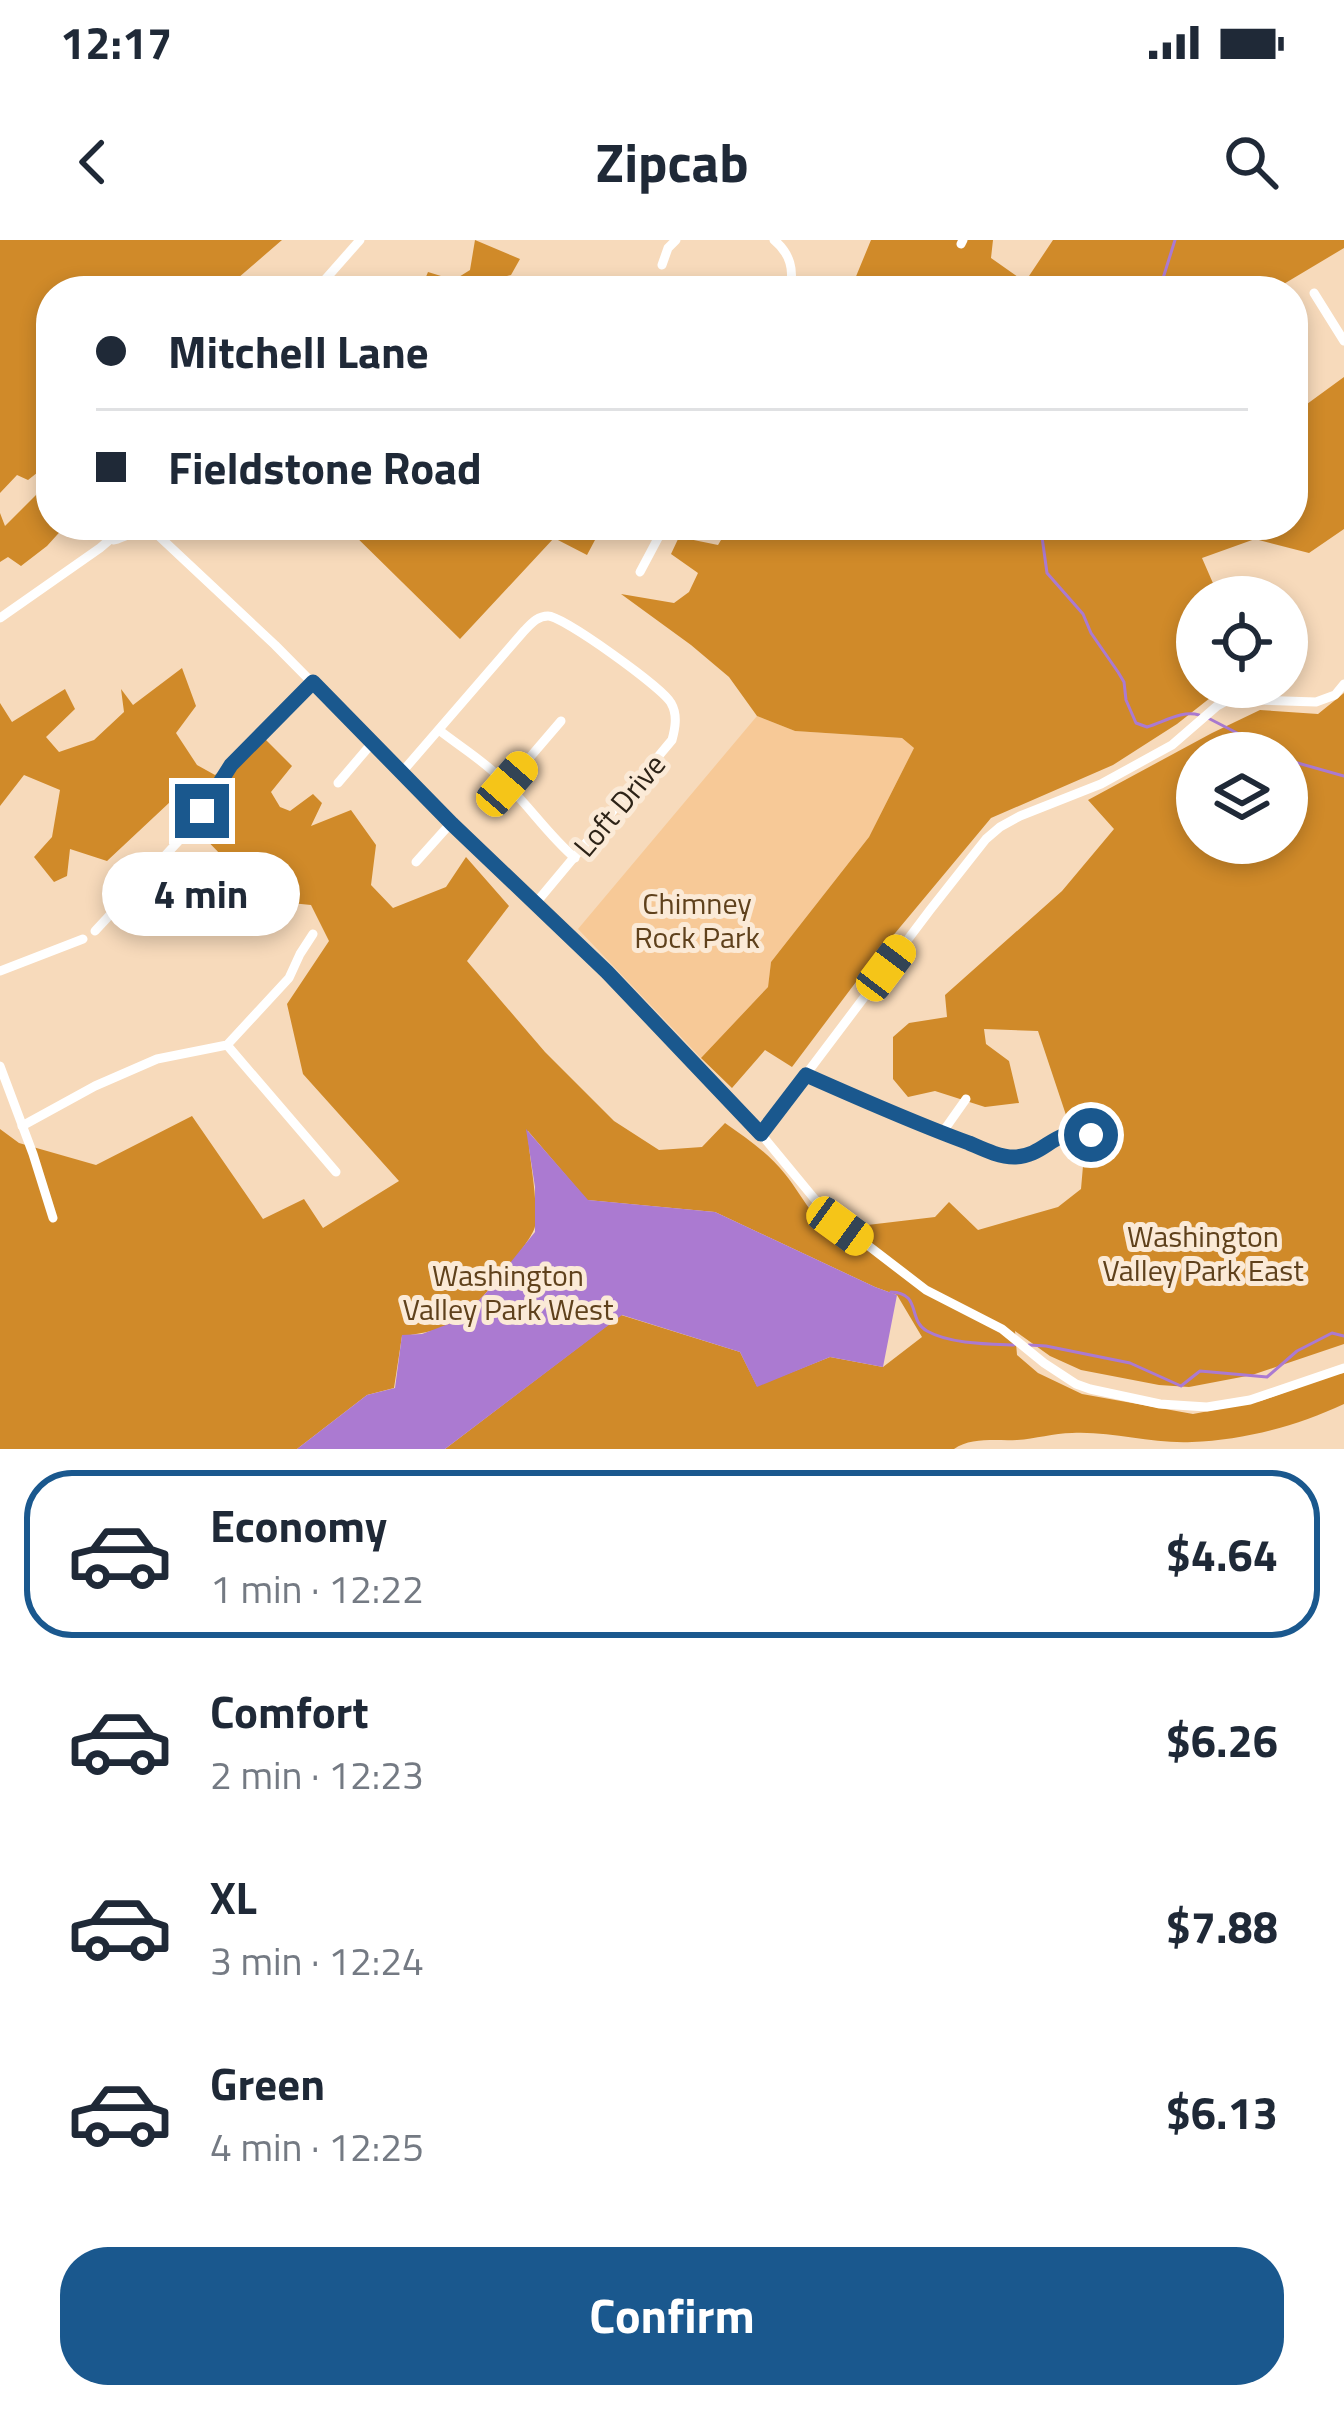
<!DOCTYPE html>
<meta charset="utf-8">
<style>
body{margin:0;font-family:"Titillium Web",sans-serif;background:#f2f2f3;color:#1f2937;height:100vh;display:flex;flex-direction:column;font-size:45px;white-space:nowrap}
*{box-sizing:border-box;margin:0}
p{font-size:39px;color:#747a83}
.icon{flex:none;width:66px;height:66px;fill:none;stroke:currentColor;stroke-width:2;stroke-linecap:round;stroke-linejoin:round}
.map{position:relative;height:1209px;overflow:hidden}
.side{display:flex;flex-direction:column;background:#fff;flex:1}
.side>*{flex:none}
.guide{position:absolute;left:36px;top:36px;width:1272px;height:264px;border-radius:48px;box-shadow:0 6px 18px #0003;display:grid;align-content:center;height:264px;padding:0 60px;background:#fff}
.controls{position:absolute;left:1176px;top:336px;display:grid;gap:24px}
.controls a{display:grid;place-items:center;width:132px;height:132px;border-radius:50%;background:#fff;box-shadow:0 6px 18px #0003;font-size:60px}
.end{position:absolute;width:54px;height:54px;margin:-27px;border:15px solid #1a588e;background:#fff;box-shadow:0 0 0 6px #fff}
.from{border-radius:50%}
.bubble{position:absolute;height:84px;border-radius:42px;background:#fff;box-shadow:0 6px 18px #0003;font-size:39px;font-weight:700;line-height:84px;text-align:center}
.car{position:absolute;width:36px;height:72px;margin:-36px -18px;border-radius:15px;box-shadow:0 0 9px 3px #0007;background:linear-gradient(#f5c518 24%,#345 0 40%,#f5c518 0 76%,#345 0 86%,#f5c518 0)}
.guide b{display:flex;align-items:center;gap:42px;height:114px;font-size:45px}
.guide b+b{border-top:3px solid #e0e1e3}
.guide i{width:30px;height:30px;background:#1f2937}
ul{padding:21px 0 0;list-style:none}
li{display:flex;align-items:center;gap:36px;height:168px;margin:0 24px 18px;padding:0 36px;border:6px solid transparent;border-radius:48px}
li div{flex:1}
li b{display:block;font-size:45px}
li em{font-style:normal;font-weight:700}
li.selected{border-color:#1a588e}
li>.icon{width:108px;height:108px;stroke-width:1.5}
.action{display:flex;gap:24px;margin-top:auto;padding:24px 60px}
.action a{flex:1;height:138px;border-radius:48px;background:#1a588e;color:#fff;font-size:48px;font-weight:700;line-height:138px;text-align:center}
.status{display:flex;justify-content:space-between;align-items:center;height:84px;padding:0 60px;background:#fff;direction:ltr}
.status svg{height:33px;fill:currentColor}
header{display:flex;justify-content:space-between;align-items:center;height:156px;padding:0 60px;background:#fff;font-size:54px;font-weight:700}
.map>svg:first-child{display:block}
</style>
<div class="status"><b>12:17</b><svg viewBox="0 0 49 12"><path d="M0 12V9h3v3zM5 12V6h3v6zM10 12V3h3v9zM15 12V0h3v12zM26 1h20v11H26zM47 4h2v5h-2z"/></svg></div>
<header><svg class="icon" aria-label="back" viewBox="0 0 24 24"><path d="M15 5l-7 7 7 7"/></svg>Zipcab<svg class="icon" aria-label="search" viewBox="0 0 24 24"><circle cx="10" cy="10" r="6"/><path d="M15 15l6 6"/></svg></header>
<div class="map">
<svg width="1344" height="1209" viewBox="0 0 1344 1209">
<rect width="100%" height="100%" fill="#f7dabb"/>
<polygon fill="#f7c997" points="757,476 795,491 902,498 914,508 869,597 771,722 768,747 701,818 578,689"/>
<g fill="#d08a29" fill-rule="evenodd">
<polygon points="0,0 282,0 238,38 230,51 51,51 51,226 47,225 28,240 17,235 0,253"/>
<polygon points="475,0 520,19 511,35 458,48 457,51 420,51 428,32 454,40 470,30"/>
<polygon points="871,0 993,0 991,18 1025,42 1053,0 1344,0 1344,8 1272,51 850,51"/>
<polygon points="1344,137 1344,289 1309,313 1255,299 1202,318 1219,357 1197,357 1197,447 1224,447 1177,484 1113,525 991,578 871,722 792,827 765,810 732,848 701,818 768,747 771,722 869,597 914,508 902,498 795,491 757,476 729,437 691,405 621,354 674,363 689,352 698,333 671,314 679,297 718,305 730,285 1293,285 1293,153 1307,164"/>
<polygon points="37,254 51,262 51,285 66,285 47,306 21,326 8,317 0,322 0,273 5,286"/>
<polygon points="344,285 603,285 587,315 554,298 460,399"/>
<path d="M 182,428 L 196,466 L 176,493 L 197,525 L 215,535 L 262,496 L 292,526 L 271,552 L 280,567 L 290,571 L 313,554 L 322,563 L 311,586 L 351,570 L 376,605 L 371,645 L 393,668 L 446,647 L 466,617 L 509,666 L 467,721 L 545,812 L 614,881 L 659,910 L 702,907 L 725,883 C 746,898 769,913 785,934 C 806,960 811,982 845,995 L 859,986 L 935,977 L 949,962 L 978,990 L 1058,967 L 1081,949 L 1083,926 L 1038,791 L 984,789 L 986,804 L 1009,821 L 1019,863 L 985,867 L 935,851 L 908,857 L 893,839 L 893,797 L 909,783 L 947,777 L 945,755 L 1062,651 L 1114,589 L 1088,560 L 1212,493 L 1260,470 L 1318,474 L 1344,453 L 1344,1104 L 1252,1135 L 1189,1147 L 1159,1145 L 1081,1130 L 1050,1116 L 1015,1091 L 1017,1115 L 1038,1133 L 1082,1154 L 1193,1174 L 1261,1161 L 1332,1135 L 1344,1133 L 1344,1164 C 1297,1186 1244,1200 1192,1202 C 1152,1204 1112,1191 1072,1193 C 1054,1193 1035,1199 1017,1200 C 996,1201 971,1197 954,1209 L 445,1209 L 621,1075 L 740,1112 L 757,1146 L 830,1117 L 883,1127 L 922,1097 L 897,1055 L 875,1047 L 715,972 L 587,960 L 528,891 C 529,922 538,953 535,986 C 534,1000 472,1072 457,1081 C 441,1090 420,1094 402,1096 L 394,1148 L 367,1155 L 297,1209 L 0,1209 L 0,889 L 19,903 L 96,925 L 192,876 L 263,979 L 304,959 L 323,988 L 399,941 L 303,834 L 287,764 L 329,701 L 311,665 L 291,663 L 223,617 L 170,562 L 107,621 L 70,609 L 67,636 L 54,642 L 34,617 L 52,597 L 60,550 L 24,535 L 0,566 L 0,463 L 12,482 L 65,449 L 75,469 L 46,497 L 59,512 L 94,500 L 124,472 L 121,449 L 133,465 ZM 1197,513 L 1287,513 L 1287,603 L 1197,603 Z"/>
</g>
<polygon fill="#ab7ad1" points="526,889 588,960 715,972 875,1047 897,1055 883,1127 830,1117 757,1147 740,1112 622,1075 445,1209 297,1209 367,1155 395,1148 402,1095 422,1094 459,1080 486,1053 535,992 535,947"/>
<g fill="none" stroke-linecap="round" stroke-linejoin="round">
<g stroke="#ab7ad1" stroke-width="3">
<polyline points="1159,51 1175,0"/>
<path d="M 1042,285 L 1042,297 L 1047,333 L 1083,374 L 1091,393 L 1118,432 L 1124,442 L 1126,460 L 1136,483 L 1147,487 C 1164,482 1182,470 1199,475"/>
<polyline points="1208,478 1239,494 1261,513"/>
<polyline points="1287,520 1344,536"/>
<path d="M 891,1052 C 922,1053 907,1080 927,1091 C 950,1104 988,1104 1014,1105"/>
<polyline points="1029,1105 1046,1106 1130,1123 1181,1146 1200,1131 1267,1137 1297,1111 1332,1093 1344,1096"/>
</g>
<g stroke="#fff" stroke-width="9">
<path d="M 774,0 C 790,13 795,31 789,51"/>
<polyline points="961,4 963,0"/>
<polyline points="662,25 668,8 676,0"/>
<polyline points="315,51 360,0"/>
<polyline points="1314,53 1344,101"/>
<polyline points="147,285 275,405 451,583 607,732 761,894 827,974 926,1050 1002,1089 1044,1123 1076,1144 1090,1149 1160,1164 1207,1167 1250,1160 1344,1128"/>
<path d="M 114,300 C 129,296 134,289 151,288"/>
<polyline points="640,332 665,285"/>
<polyline points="0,378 100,308 127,285"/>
<path d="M 439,490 C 459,506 483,520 501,539 C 528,564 547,594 575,618"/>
<path d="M 402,532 L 524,391 C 531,384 537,376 548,376 C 563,376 663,448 671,463 C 678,475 675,489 672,500 L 535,664"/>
<polyline points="338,543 373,502"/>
<polyline points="507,544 561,481"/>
<polyline points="416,622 451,583"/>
<polyline points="95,691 187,592 231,525 313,443"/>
<polyline points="0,731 83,699"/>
<polyline points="227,805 336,932"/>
<polyline points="0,826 33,914 53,978"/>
<polyline points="806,835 942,893 1003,916 1028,915 1063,894 1075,891 1116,904"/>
<polyline points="22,886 95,846 157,819 227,805 289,738 300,714 313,694"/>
<polyline points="942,893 966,859"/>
<polyline points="761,894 930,670 986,599 1000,587 1020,576 1101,544 1172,505 1217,466 1230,459 1316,462 1335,455 1344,444"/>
</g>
</g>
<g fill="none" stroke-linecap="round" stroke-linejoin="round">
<path stroke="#1a588e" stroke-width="15" d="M 202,571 L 231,525 L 313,442 L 452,584 L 607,732 L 761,894 L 806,835 C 860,859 914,883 969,903 C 983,909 999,917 1014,917 C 1048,916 1052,886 1091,895"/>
</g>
<g text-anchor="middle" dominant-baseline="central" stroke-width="10" stroke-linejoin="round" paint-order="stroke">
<g font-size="30" fill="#2d2317" stroke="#fbead7">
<text transform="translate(619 565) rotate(-50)">Loft Drive</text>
</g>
<g font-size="30" fill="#5f411c" stroke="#fbead7">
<text x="697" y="663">Chimney<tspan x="697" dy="34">Rock Park</tspan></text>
<text x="1203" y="996">Washington<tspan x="1203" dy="34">Valley Park East</tspan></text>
<text x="508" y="1035">Washington<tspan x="508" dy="34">Valley Park West</tspan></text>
</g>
</g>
</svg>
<div class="controls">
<a><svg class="icon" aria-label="locate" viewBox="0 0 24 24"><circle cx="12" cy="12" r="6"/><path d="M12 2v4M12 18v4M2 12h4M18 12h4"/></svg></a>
<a><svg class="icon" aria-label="layers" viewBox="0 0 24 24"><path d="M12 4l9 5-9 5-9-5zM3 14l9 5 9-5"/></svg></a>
</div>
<i class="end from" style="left:1091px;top:895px"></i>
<i class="end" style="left:202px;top:571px"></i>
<div class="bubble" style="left:102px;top:612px;width:198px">4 min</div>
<i class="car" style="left:507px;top:544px;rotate:41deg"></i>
<i class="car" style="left:886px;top:728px;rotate:37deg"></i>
<i class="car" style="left:840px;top:986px;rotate:126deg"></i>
<div class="guide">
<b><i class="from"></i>Mitchell Lane</b>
<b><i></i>Fieldstone Road</b>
</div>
</div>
<section class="side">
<ul>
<li class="selected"><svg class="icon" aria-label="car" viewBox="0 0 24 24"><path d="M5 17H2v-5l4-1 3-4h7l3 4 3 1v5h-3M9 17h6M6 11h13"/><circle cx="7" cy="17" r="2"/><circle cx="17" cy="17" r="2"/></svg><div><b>Economy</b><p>1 min · 12:22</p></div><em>$4.64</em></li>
<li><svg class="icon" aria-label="car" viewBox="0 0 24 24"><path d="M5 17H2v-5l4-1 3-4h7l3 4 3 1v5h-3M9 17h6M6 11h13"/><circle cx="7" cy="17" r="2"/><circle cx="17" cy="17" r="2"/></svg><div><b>Comfort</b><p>2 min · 12:23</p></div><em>$6.26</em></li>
<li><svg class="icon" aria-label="car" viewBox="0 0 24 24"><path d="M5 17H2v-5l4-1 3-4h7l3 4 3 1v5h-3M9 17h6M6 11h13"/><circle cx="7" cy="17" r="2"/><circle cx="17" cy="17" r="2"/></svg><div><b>XL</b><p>3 min · 12:24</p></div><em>$7.88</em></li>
<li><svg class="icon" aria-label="car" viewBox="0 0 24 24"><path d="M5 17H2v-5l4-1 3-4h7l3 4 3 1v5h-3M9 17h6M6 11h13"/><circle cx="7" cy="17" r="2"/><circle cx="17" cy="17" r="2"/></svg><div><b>Green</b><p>4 min · 12:25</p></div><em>$6.13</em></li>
</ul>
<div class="action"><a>Confirm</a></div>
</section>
